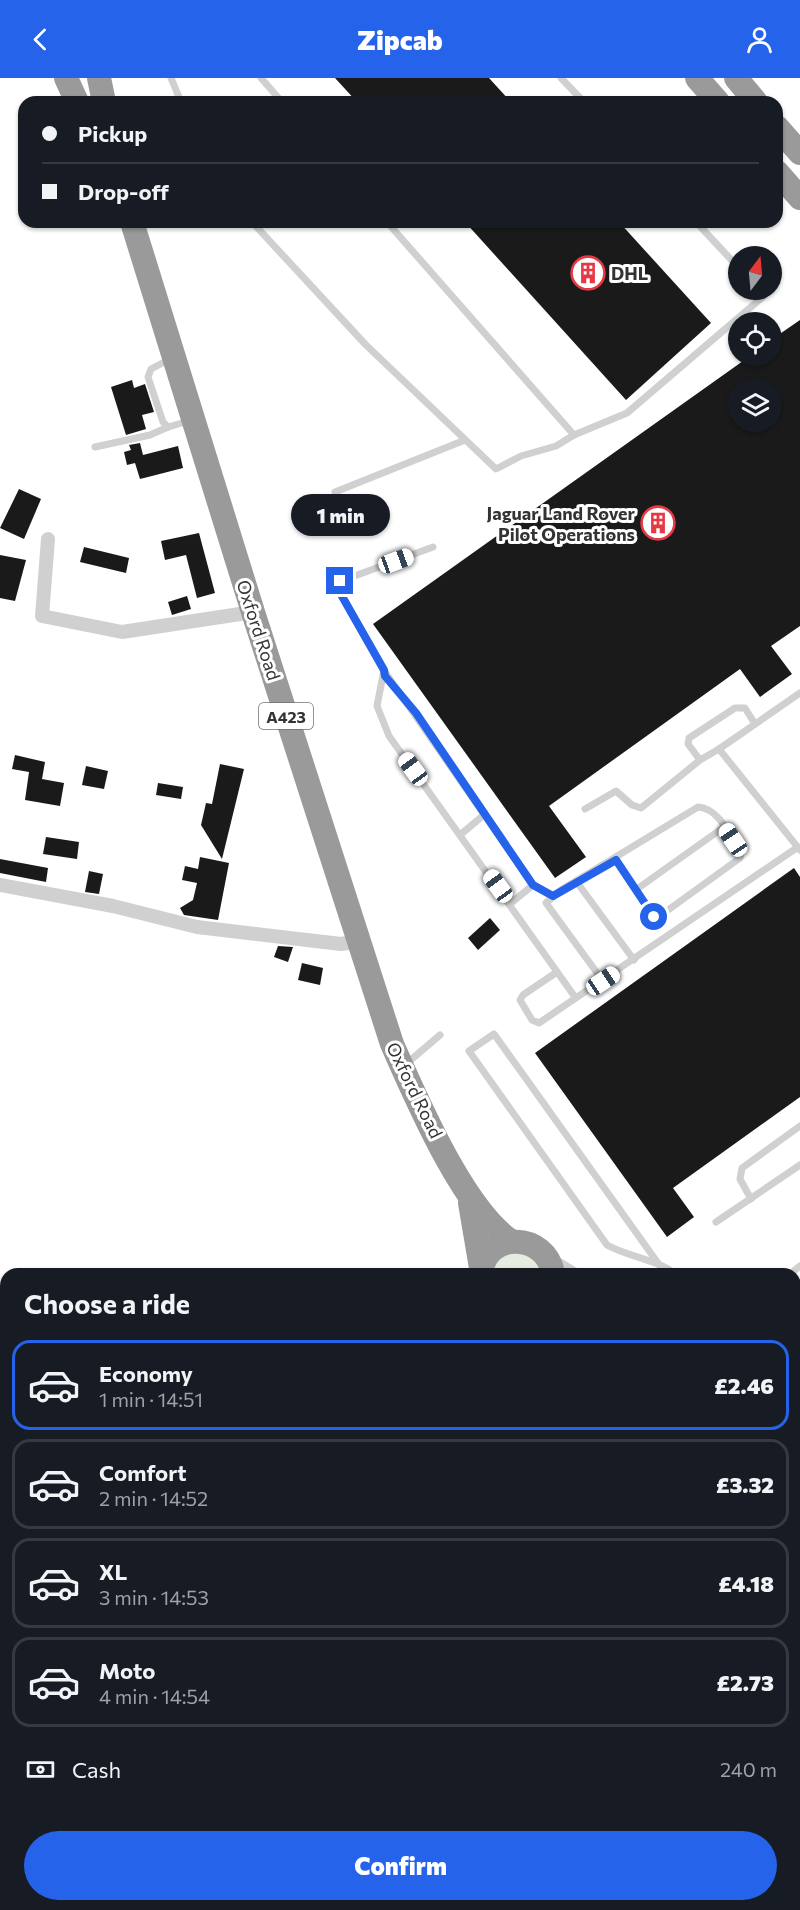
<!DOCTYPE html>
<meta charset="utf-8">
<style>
body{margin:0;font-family:Commissioner,sans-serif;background:#20242c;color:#f1f3f6;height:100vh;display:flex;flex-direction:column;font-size:22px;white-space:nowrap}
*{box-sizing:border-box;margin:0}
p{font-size:20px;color:#9ea1a6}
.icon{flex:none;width:33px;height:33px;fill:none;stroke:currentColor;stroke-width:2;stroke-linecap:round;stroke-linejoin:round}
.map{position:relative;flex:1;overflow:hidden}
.sheet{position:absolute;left:0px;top:1190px;width:801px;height:644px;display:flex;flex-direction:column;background:#171b24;border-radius:18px 18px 0 0;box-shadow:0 2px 4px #0004}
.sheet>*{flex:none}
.hud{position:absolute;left:18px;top:18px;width:765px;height:132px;border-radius:18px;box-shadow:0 2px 4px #0004;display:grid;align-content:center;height:132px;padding:0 24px;background:#171b24}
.needle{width:39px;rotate:16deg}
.fabs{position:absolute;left:728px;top:168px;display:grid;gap:12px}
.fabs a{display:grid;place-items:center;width:54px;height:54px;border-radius:50%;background:#171b24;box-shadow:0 2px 4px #0004;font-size:30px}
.end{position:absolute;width:27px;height:27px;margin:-14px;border:8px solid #2563eb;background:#fff;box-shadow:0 0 0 3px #fff}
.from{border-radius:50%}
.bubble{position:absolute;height:42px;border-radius:21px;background:#171b24;box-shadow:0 2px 4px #0004;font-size:20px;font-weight:800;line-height:42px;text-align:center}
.car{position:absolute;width:18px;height:36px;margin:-18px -9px;border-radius:8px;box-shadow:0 0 4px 2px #0007;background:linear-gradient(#fff 24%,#345 0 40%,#fff 0 76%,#345 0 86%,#fff 0)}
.hud b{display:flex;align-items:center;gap:21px;height:57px;font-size:22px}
.hud b+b{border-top:2px solid #363941}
.hud i{width:15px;height:15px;background:#f1f3f6}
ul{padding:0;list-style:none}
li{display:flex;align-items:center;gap:18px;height:90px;margin:0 12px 9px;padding:0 12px;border:3px solid #363941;border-radius:18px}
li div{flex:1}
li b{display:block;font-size:22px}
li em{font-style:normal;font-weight:800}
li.current{border-color:#2563eb}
li>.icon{width:54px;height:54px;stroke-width:1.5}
h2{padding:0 24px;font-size:27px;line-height:72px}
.pay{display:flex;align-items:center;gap:15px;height:66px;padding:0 24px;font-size:22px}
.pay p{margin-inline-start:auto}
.primary-button{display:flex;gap:12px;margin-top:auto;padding:12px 24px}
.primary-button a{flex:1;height:69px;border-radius:36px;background:#2563eb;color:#fff;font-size:24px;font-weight:800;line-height:69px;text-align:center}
header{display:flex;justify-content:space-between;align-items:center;height:78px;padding:0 24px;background:#2563eb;color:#fff;font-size:27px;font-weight:800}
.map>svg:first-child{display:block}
</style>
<header><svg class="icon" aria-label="back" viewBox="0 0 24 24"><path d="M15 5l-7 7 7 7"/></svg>Zipcab<svg class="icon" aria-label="person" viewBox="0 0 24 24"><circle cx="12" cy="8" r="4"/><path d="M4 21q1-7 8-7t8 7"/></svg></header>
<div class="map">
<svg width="800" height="1832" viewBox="0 0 800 1832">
<rect width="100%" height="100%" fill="#fff"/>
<polygon fill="#e6ecdf" points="512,1173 530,1175 545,1196 492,1196 497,1183"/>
<g fill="#1a1a1a" fill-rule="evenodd">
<polygon points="335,0 489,0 511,24 357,24"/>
<polygon points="465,144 619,144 711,245 626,322"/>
<path d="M 800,242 L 800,548 L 771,568 L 792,596 L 760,619 L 740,591 L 549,728 L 586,779 L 555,800 L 373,546 L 750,278 L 771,278 L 771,262 ZM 738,310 L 771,310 L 771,344 L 738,344 Z"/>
<polygon points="132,302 134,310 145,306 154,334 142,337 146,351 126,357 111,309"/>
<polygon points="140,365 143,377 178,368 183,390 148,399 146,389 148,399 140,401 135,385 127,387 124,374 131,372 129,367"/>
<polygon points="19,411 41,421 24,461 0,450"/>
<polygon points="199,455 215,515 197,520 186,477 165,482 161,463"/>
<polygon points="84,469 129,480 126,495 80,484"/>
<polygon points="0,477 26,482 15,523 0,520"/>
<polygon points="187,518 191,531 172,537 168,524"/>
<polygon points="15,677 45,684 42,701 64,705 60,728 25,722 29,694 12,691"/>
<polygon points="220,686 244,691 222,781 201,747 206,725 212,726"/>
<polygon points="86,688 108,693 104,711 82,707"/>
<polygon points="158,705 183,709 181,721 156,717"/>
<polygon points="46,759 79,764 77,781 43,776"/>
<polygon points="200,779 229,785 218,842 184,837 180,830 193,822 197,805 182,802 185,788 198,791"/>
<polygon points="0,781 48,790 46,804 0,795"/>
<polygon points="794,790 800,799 800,1019 673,1110 694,1139 667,1159 535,975"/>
<polygon points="89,793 103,796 99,816 85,814"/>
<polygon points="490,840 500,852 478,872 468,860"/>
<polygon points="278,868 293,869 288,884 274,879"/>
<polygon points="302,885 323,890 320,907 298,902"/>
</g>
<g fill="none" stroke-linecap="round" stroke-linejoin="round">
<g stroke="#d0d0d0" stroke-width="7">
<polyline points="171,0 181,24"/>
<polyline points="261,0 282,24"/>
<polyline points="561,0 584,24"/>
<polyline points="252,144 366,267 496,391 521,378 556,368 574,357 627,335 765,217 759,212"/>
<polyline points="387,144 574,357"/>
<polyline points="696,144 738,189"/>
<polyline points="170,281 151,291 148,299 163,344 168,349 189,343"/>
<polyline points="95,369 150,357 168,349"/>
<polyline points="335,414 465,362"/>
<polyline points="433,469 341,503 339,513 384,592 377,628 389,658 575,919"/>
<polyline points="385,594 533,807 553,818"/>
<polyline points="800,615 719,671 800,772"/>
<polyline points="700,682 688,666 689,660 735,630 745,630 755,646"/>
<polyline points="585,731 616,713 632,727 641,730 700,682 719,671"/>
<polyline points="460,757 485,736"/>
<path d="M 576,803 L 698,729 C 719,730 731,759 741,775 L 740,780 L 657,840 L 654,839 L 616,782"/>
<polyline points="637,811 724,749"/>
<polyline points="510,826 533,807"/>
<polyline points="557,894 523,917 520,922 532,942 539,945 798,769"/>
<polyline points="603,903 546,825 561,812 576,803 634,882"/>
<polyline points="406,986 440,957"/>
<polyline points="751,1121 740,1101 742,1090 800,1048"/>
<polyline points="716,1144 800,1087"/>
<polyline points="554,1180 580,1196"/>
<path d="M 660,1188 L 494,956 L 469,973 L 607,1167 C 628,1179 657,1181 675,1196"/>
<polyline points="790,1196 800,1188"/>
<polyline points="0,1259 6,1259"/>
<polyline points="795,1277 800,1273"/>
<polyline points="795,1649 800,1645"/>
<polyline points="595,1827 597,1832"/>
<polyline points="129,1832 136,1827"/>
</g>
<g stroke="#d0d0d0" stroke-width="14">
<polyline points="48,461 42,538 122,554 253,534"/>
<polyline points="0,807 113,828 197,849 341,866 359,863"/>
</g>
<g stroke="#9a9a9a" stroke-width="24">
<polyline points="66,0 77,24"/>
<polyline points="99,0 104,24"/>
<polyline points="697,0 718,24"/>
<polyline points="736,0 756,24"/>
<polyline points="777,49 800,75"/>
<polyline points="777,94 800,120"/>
<path d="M 132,144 L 253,534 L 392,966 C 416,1020 463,1131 511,1163"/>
<polyline points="470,1125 481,1190"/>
<path d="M 481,1196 C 485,1152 547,1154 553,1196"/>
<polyline points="657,1827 658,1832"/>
</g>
</g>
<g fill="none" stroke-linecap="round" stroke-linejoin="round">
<polyline stroke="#2563eb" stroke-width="8" points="340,503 339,513 384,592 385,598 416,635 533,807 553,818 616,782 654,839"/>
</g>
<defs>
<symbol id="building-ring" viewBox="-11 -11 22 22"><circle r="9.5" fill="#fff" stroke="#e63946" stroke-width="1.5"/><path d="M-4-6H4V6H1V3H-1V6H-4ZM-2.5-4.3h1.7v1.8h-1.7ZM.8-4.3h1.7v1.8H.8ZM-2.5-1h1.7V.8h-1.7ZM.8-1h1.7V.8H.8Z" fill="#e63946"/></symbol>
</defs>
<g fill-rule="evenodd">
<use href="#building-ring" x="569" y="176" width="38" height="38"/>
<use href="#building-ring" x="639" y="426" width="38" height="38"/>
</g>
<g text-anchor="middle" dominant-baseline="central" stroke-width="6" stroke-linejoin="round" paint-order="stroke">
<rect fill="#fff" stroke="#707070" stroke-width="1.5" x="259" y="625" width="54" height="26" rx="4.5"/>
<g font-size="16" font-weight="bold" fill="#333">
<text x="286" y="638">A423</text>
</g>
<g font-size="18" font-weight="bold" fill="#333" stroke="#fff" text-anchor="start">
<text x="611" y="195">DHL</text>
<text x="635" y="435" text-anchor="end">Jaguar Land Rover<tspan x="635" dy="21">Pilot Operations</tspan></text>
</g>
<g font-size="18" fill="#333" stroke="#fff">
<text transform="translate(259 552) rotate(72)">Oxford Road</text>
<text transform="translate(415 1012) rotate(64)">Oxford Road</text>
</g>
</g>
</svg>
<div class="fabs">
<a><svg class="needle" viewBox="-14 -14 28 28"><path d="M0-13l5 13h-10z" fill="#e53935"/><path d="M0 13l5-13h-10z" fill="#9ea1a6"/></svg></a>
<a><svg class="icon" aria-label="locate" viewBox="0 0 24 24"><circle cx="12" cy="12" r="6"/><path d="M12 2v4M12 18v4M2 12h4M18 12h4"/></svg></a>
<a><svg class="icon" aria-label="layers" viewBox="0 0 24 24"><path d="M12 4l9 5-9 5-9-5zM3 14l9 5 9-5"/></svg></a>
</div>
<i class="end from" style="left:654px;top:839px"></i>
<i class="end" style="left:340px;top:503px"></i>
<div class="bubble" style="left:291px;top:416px;width:99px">1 min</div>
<i class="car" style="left:396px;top:483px;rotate:70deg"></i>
<i class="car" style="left:413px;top:691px;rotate:324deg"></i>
<i class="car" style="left:733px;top:762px;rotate:326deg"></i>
<i class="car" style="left:498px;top:808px;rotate:324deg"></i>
<i class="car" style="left:603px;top:903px;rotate:56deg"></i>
<div class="hud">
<b><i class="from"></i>Pickup</b>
<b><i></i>Drop-off</b>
</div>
<section class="sheet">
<h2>Choose a ride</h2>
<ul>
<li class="current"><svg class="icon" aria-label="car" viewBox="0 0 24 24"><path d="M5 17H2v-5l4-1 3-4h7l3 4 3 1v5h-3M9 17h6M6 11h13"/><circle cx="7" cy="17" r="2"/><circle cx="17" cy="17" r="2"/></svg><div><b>Economy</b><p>1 min · 14:51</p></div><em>£2.46</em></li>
<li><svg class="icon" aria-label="car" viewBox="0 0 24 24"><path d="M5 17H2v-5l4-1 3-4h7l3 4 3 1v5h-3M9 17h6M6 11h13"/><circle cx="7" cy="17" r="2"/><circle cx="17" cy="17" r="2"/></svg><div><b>Comfort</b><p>2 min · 14:52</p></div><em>£3.32</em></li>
<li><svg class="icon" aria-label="car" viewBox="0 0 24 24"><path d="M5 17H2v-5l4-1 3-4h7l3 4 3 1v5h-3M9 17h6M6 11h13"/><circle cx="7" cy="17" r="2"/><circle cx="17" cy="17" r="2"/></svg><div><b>XL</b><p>3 min · 14:53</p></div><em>£4.18</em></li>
<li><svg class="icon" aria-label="car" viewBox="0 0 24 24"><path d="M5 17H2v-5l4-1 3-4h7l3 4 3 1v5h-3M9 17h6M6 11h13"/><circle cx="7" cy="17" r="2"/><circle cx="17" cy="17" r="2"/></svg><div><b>Moto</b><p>4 min · 14:54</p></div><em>£2.73</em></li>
</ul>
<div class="pay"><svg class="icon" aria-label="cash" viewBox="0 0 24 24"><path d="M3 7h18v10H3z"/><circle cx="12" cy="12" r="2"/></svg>Cash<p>240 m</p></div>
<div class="primary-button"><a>Confirm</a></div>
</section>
</div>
